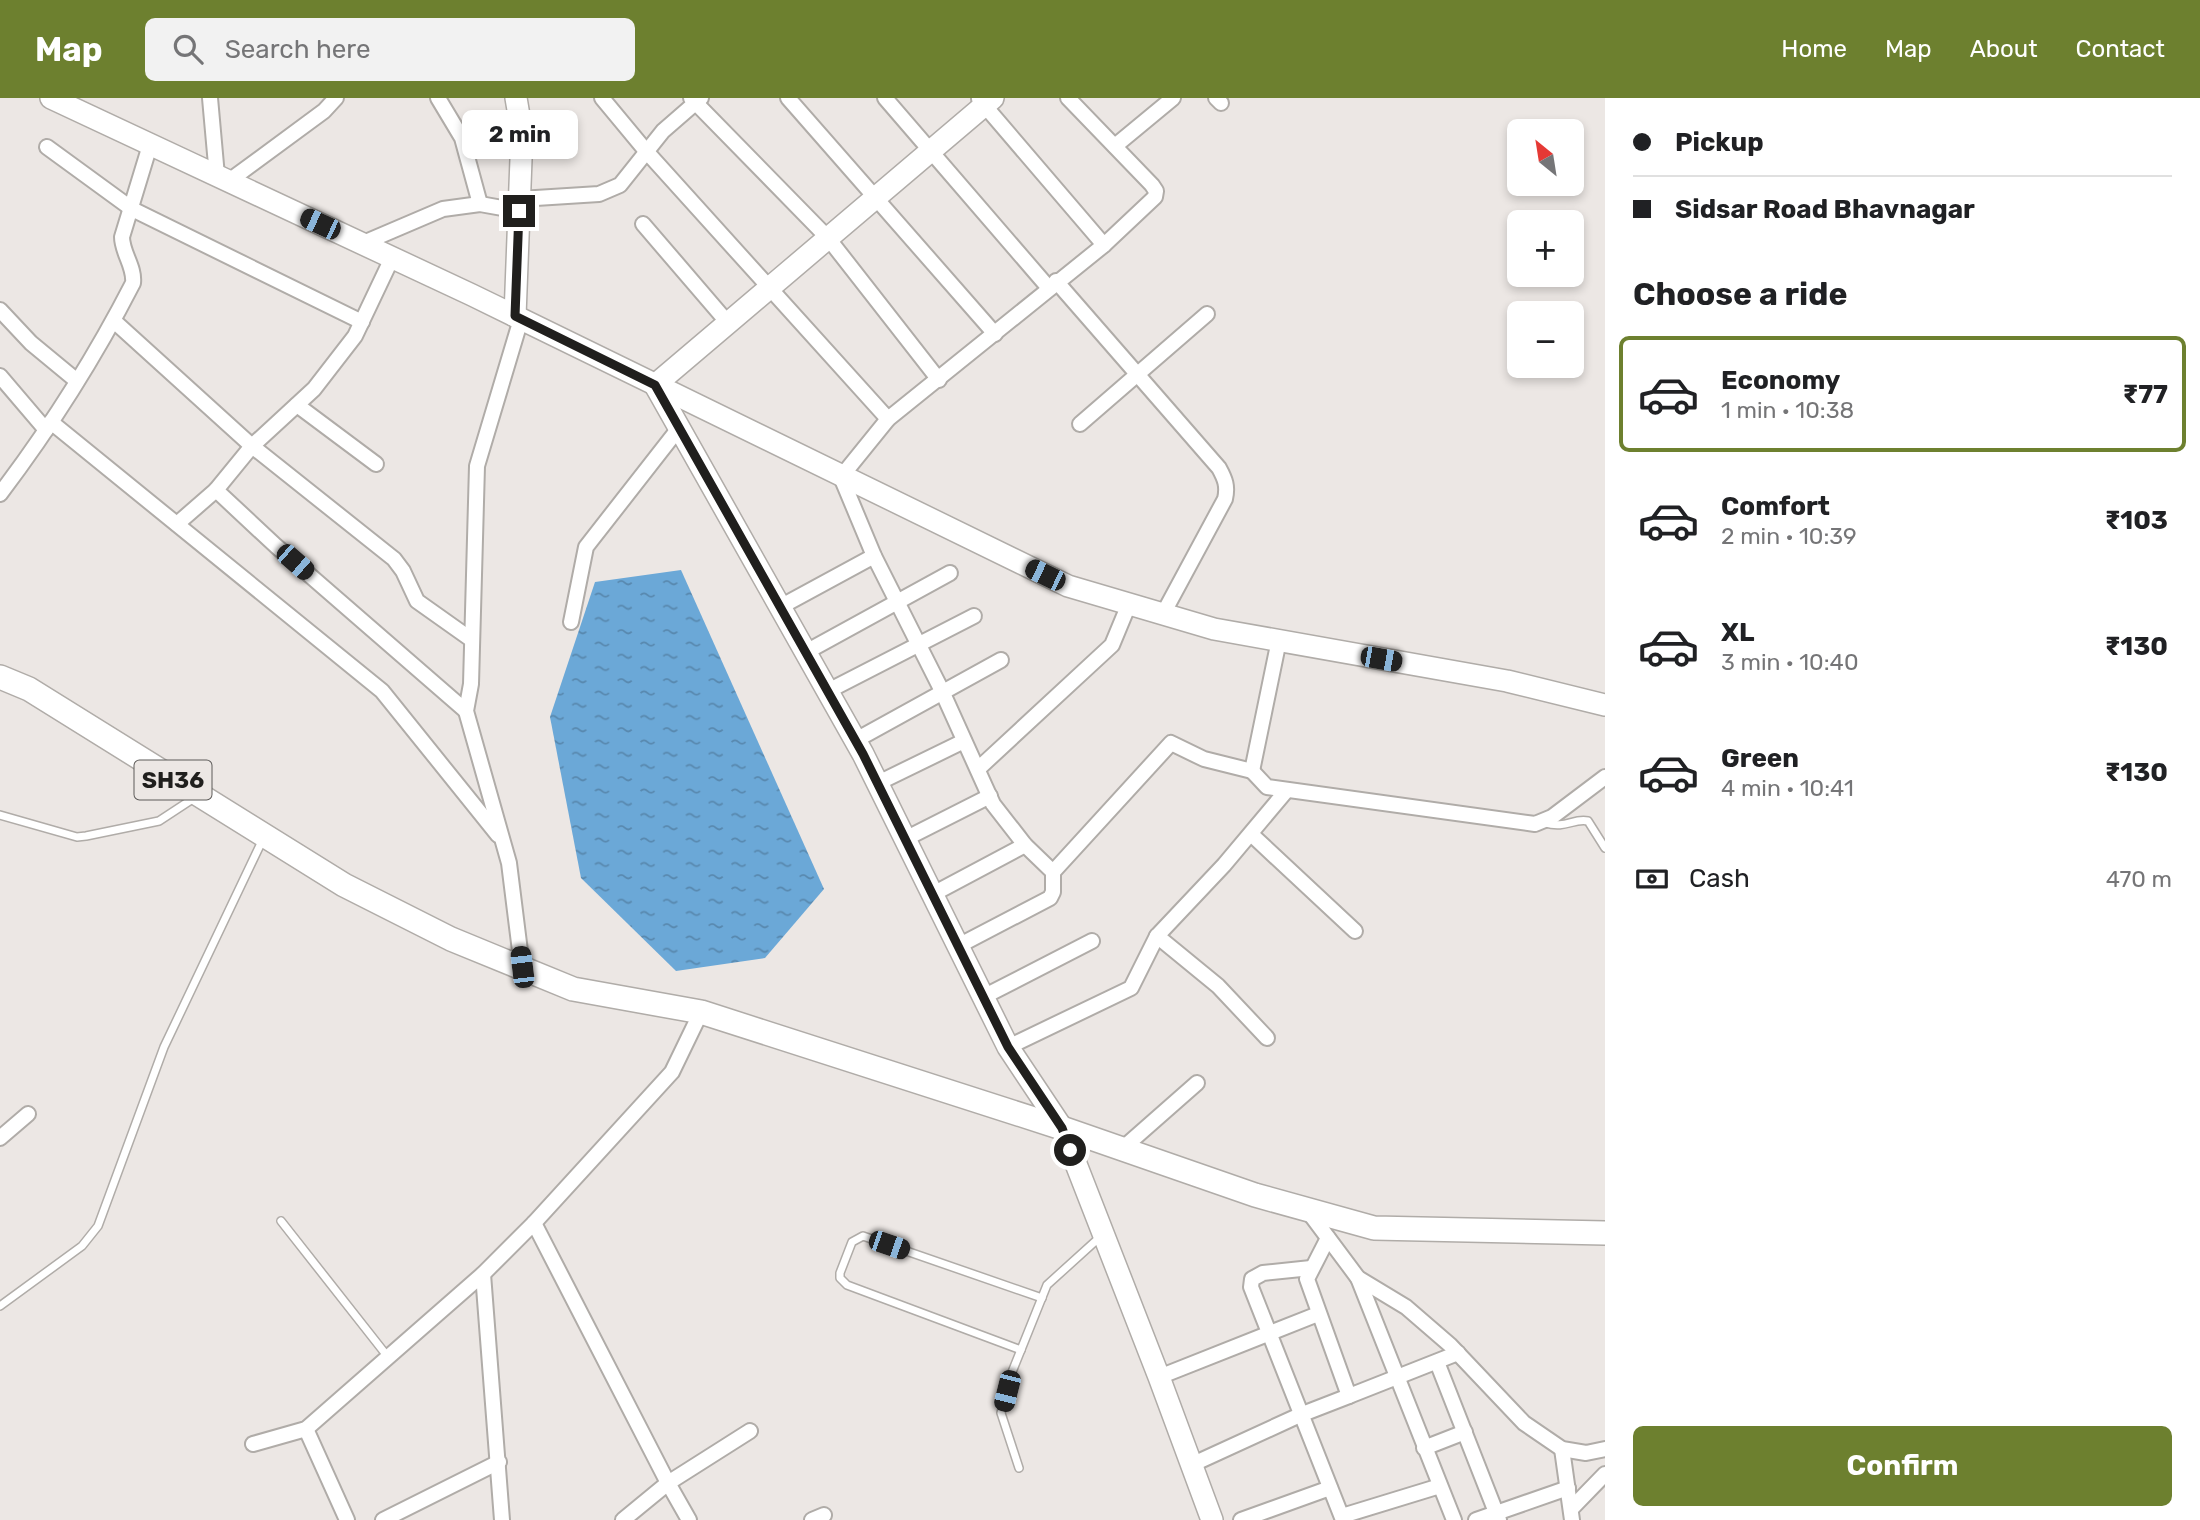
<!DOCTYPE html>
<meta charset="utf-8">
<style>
body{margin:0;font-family:Rubik,sans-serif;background:#f2f2f2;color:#202124;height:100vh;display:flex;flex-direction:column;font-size:26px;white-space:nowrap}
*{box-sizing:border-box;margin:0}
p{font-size:23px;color:#757577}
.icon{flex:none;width:38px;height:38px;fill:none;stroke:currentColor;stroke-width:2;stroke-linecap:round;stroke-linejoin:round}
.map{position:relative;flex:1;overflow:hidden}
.sheet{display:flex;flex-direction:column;background:#fff;width:595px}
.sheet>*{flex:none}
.banner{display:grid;align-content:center;height:154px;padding:0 28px;background:#fff}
.needle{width:46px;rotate:330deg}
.tools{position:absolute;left:1507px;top:21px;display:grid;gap:14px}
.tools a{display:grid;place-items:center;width:77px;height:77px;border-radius:10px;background:#fff;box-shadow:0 4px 10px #0003;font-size:35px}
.end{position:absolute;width:32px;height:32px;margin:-16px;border:9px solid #201f1d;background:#fff;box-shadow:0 0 0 4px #fff}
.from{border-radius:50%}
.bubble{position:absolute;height:49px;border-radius:10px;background:#fff;box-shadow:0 4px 10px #0003;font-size:23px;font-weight:700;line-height:49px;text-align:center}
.car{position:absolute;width:21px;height:42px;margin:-21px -10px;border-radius:9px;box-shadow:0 0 5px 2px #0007;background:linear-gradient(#222 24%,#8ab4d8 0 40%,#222 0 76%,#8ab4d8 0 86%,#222 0)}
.banner b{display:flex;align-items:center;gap:24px;height:66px;font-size:26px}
.banner b+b{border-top:2px solid #e0e0e0}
.banner i{width:18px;height:18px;background:#202124}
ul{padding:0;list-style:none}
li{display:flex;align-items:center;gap:21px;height:116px;margin:0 14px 10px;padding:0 14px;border:4px solid transparent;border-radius:10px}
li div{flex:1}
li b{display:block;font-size:26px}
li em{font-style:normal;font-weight:700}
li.active{border-color:#6d802f}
li>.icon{width:63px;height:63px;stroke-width:1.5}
h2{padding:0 28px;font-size:32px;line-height:84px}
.pay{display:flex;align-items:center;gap:18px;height:77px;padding:0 28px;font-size:26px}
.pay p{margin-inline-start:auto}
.cta{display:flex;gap:14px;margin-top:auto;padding:14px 28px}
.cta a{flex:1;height:80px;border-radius:10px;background:#6d802f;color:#fff;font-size:28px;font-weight:700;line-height:80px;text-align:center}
header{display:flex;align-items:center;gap:42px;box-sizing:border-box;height:98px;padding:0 35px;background:#6d802f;color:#fff}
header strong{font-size:33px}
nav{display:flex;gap:38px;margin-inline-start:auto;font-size:24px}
.search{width:490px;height:63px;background:#f2f2f2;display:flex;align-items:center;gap:18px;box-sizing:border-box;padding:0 24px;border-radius:10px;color:#757577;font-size:26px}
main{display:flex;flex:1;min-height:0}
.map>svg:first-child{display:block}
</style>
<header>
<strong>Map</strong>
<div class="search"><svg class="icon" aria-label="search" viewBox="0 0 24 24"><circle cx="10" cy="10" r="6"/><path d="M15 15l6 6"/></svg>Search here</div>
<nav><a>Home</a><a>Map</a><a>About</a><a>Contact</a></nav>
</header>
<main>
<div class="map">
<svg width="1605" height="1422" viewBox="0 0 1605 1422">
<defs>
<pattern id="water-ripples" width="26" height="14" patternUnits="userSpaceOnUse" patternTransform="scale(1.75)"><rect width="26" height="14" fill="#6ba8d7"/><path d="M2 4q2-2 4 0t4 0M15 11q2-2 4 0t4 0" fill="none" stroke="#5888ae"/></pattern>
</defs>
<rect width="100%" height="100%" fill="#ece7e4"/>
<polygon fill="url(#water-ripples)" points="681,472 824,791 765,860 676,873 581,780 550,619 595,484"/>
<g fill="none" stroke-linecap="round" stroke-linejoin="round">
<defs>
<g id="lane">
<polyline points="0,717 77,739 86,738 159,723 194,700"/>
<path d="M 1545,725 C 1566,731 1573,720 1588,723 L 1605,750"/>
<polyline points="281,1123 388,1259"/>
<polyline points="0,1208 82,1148 98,1128 164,949 263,741"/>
<polyline points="1021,1252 847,1187 840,1180 840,1175 852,1144 863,1138 1042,1200"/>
<polyline points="1019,1370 1001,1315 1010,1279 1047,1187 1100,1139"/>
</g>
<g id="street">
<polyline points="210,0 217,78"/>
<polyline points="438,0 462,40 480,106"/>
<polyline points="602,0 646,53 888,321"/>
<polyline points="691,0 828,140 939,282"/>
<polyline points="788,0 995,236"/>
<polyline points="885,0 1048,189"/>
<polyline points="1068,0 1152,87 1156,93 1155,99 1104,147 888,321 841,379 874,458 941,591 993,706 1025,747 1053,774 1171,645 1204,661 1252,673 1279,542"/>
<polyline points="1216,0 1221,5"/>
<polyline points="979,1 1104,147"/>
<polyline points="1115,48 1173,0"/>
<polyline points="47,49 132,111 362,224"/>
<polyline points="229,83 324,13 336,0"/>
<polyline points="520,101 599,96 620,87 663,33 701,0"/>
<polyline points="643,126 728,225"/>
<polyline points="361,146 443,111 480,106 519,113"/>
<polyline points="392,160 355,238 314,291 252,348 216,392 276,448 466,613"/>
<path d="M 1056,183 L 1219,370 C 1225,381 1228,388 1225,401 L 1163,516"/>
<polyline points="0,212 31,245 77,283"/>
<polyline points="521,221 477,368 471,586 466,613 509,765 522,869"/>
<polyline points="114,223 252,348 394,461 403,473 417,503 472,542"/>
<polyline points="0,278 46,332"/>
<polyline points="297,307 376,366"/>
<polyline points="51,324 382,593 498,737"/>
<polyline points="1080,326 1207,216"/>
<path d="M 0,396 C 50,330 95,259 133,185 C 135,169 122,155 122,139 L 150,47"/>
<polyline points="177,426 216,392"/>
<polyline points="780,509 874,458"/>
<polyline points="571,524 586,449 679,330"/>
<polyline points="806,554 950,475"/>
<polyline points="828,593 974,518"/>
<polyline points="856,642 1001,562"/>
<polyline points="978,671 1112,547 1129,506"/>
<polyline points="1252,673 1267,689 1535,726 1552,719 1605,679"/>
<polyline points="878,685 964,643"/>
<polyline points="1251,736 1355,833"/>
<polyline points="905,741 990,698"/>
<polyline points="933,796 1025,747"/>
<polyline points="958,848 1050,800 1053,794 1053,774"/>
<polyline points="983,899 1092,843"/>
<polyline points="1267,940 1218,888 1157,838 1224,767 1287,692"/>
<polyline points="1008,949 1131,890 1157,838"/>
<polyline points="0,1040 28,1016"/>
<polyline points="1122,1051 1197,985"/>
<polyline points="1308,1113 1358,1180 1406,1209 1450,1247 1524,1325 1562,1351 1586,1355 1605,1351"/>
<polyline points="534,1125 668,1385 689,1422"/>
<polyline points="1328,1140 1307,1181 1349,1298 1458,1255"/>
<polyline points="1311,1170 1263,1175 1252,1181 1251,1189 1343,1422"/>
<polyline points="483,1176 502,1422"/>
<polyline points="1358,1180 1454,1422"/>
<polyline points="1437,1264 1499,1422"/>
<polyline points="1159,1279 1318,1216"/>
<polyline points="306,1331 347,1422"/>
<polyline points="253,1346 306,1331 483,1176 534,1125 672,974 701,914"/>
<polyline points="1424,1350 1465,1334"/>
<polyline points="1562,1351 1572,1422"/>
<polyline points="1191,1367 1300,1317 1349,1298"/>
<polyline points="1571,1411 1605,1376"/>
<polyline points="1342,1418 1440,1388"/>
<polyline points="383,1422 499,1364"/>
<polyline points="623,1422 668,1385 750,1333"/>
<polyline points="812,1422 824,1417"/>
<polyline points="1241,1422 1330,1390"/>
<polyline points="1476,1422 1568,1390"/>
</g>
<g id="secondary">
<polyline points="51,0 472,197 1068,488 1214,531 1507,583 1605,607"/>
<polyline points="993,0 655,287 863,656 1008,949 1062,1030 1159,1279 1212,1422"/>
<polyline points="515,218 522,35 516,0"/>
</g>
<polyline id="primary" points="0,579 29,591 344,787 451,841 573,891 701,914 1062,1030 1255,1097 1374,1130 1605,1135"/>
</defs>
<use href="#lane" stroke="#b0aca8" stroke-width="10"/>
<use href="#street" stroke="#b0aca8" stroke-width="18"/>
<use href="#secondary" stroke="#b0aca8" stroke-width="24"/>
<use href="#primary" stroke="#b0aca8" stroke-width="26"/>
<use href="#lane" stroke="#fff" stroke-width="7"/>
<use href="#street" stroke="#fff" stroke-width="14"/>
<use href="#secondary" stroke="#fff" stroke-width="21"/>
<use href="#primary" stroke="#fff" stroke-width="23"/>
</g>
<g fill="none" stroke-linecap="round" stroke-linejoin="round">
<polyline stroke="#201f1d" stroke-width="9" points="519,113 515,218 655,287 863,656 1008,949 1062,1030 1070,1052"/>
</g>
<g text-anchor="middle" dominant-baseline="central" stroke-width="5" stroke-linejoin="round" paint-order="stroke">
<rect fill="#ece7e4" stroke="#5d5b59" stroke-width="2" x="134.5" y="662.5" width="77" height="39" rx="5"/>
<g font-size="23" font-weight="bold" fill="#201f1d">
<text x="173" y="682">SH36</text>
</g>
</g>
</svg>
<div class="tools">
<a><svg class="needle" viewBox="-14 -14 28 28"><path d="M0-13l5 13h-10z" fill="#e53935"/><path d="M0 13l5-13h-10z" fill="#757577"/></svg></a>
<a>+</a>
<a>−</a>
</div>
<i class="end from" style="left:1070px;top:1052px"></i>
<i class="end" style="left:519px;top:113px"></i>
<div class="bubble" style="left:462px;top:12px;width:116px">2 min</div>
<i class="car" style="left:320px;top:126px;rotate:295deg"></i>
<i class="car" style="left:295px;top:464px;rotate:131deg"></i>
<i class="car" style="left:1045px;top:477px;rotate:296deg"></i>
<i class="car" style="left:1381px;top:561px;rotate:100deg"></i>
<i class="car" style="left:522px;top:869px;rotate:353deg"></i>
<i class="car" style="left:889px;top:1147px;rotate:109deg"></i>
<i class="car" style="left:1007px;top:1293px;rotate:194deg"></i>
</div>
<section class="sheet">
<div class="banner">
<b><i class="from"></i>Pickup</b>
<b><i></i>Sidsar Road Bhavnagar</b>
</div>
<h2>Choose a ride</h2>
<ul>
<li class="active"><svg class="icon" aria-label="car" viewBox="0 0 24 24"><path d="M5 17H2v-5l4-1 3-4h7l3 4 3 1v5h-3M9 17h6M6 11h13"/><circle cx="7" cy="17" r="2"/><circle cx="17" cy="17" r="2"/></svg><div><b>Economy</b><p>1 min · 10:38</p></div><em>₹77</em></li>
<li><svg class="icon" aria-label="car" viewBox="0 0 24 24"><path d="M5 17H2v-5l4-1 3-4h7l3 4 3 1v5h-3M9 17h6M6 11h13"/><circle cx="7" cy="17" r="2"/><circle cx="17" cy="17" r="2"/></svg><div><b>Comfort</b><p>2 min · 10:39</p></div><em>₹103</em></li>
<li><svg class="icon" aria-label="car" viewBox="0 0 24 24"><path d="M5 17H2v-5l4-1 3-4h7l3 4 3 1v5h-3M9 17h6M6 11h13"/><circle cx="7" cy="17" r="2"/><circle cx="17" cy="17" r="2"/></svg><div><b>XL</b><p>3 min · 10:40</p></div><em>₹130</em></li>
<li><svg class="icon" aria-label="car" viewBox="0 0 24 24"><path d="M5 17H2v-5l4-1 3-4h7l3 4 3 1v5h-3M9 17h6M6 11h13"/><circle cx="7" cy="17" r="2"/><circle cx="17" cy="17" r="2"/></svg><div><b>Green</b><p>4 min · 10:41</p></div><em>₹130</em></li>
</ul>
<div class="pay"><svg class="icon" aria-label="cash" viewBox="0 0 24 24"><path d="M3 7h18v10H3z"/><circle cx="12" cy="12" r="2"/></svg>Cash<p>470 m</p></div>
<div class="cta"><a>Confirm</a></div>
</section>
</main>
